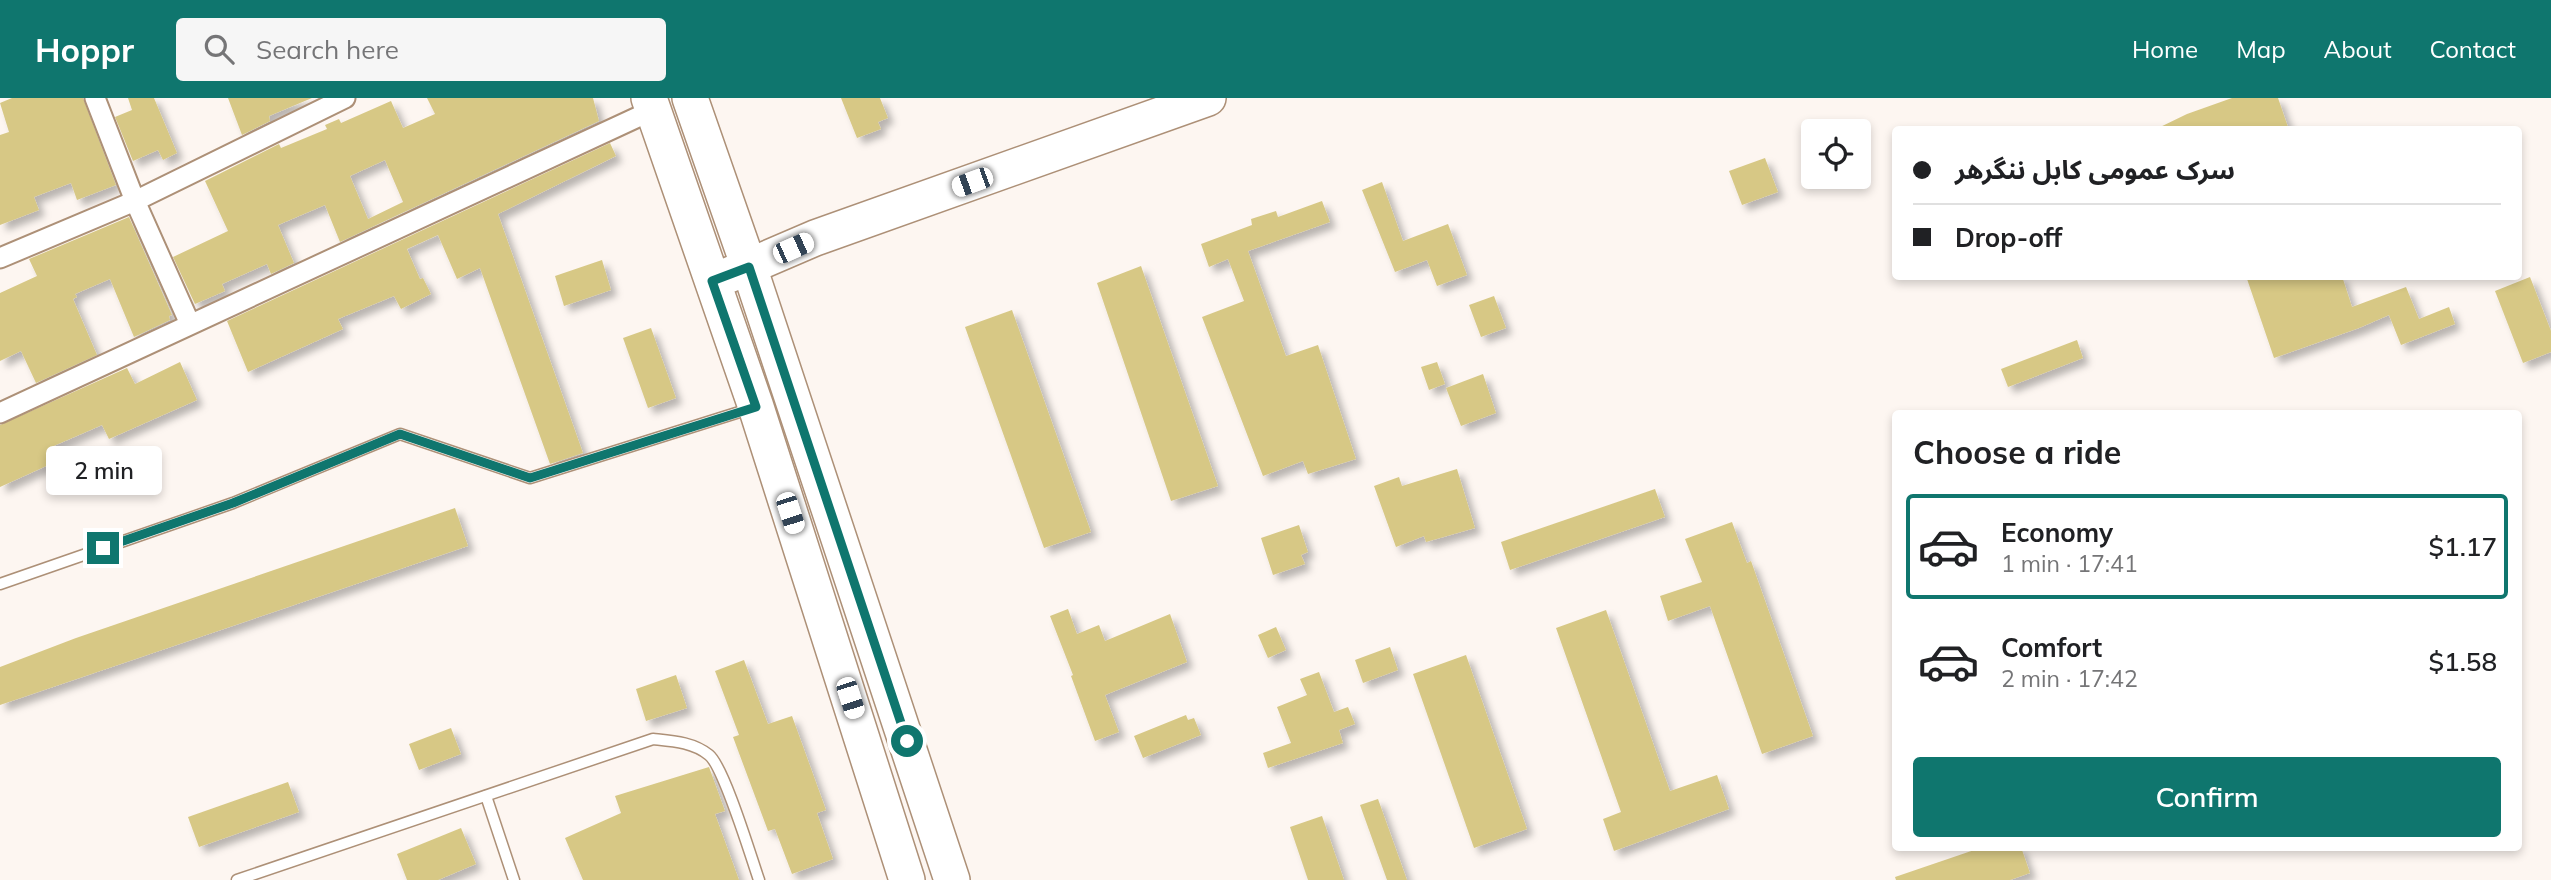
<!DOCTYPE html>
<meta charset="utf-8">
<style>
body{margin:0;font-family:Mulish,"Noto Sans Arabic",sans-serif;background:#f6f6f6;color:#202124;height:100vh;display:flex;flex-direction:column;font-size:26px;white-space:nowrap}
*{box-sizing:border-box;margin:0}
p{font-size:23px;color:#757577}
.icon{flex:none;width:38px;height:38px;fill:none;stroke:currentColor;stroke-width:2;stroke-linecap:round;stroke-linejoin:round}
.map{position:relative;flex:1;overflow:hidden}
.side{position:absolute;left:1892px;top:312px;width:630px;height:441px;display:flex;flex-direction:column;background:#fff;border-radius:7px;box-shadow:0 4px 10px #0003}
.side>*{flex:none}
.top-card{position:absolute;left:1892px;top:28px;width:630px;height:154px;border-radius:7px;box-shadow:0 4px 10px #0003;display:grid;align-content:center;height:154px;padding:0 21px;background:#fff}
.buttons{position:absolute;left:1801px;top:21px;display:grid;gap:14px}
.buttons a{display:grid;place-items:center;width:70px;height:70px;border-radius:7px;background:#fff;box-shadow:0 4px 10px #0003;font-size:35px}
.end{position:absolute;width:32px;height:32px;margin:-16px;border:9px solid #0f766e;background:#fff;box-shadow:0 0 0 4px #fff}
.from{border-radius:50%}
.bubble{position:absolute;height:49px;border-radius:7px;background:#fff;box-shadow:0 4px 10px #0003;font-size:23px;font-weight:600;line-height:49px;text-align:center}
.car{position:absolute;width:21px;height:42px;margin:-21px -10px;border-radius:9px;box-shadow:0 0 5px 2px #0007;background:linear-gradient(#fff 24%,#345 0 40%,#fff 0 76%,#345 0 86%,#fff 0)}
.top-card b{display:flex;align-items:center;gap:24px;height:66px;font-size:26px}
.top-card b+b{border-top:2px solid #e0e0e0}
.top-card i{width:18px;height:18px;background:#202124}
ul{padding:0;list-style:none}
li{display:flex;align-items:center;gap:21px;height:105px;margin:0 14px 10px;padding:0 7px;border:4px solid transparent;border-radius:7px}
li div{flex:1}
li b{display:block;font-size:26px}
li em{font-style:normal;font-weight:600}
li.current{border-color:#0f766e}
li>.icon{width:63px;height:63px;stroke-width:1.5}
h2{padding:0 21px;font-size:32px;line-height:84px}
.action{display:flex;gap:14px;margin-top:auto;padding:14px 21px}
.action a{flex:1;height:80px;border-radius:7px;background:#0f766e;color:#fff;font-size:28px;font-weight:600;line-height:80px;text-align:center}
header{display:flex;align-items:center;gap:42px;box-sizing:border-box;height:98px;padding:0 35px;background:#0f766e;color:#fff}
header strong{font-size:33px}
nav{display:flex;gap:38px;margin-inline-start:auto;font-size:24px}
.search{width:490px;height:63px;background:#f6f6f6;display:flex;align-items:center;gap:18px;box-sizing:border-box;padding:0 24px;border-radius:7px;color:#757577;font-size:26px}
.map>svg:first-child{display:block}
</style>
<header>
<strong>Hoppr</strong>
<div class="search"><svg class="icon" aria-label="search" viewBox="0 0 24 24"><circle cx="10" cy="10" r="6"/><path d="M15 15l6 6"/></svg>Search here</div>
<nav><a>Home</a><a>Map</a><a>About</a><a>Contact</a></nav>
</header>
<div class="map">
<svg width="2551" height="782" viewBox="0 0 2551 782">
<defs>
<filter id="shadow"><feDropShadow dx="6" dy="6" stdDeviation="3.5" flood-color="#0004"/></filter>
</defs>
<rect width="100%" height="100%" fill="#fdf6f1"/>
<g fill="#d7c885" fill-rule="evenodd" filter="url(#shadow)">
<polygon points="12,0 83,0 116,87 77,102 71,85 34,99 39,112 0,127 0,37 9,34 0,5"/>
<polygon points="128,0 154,0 177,55 163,62 158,52 133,63 115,19 132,12"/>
<polygon points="228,0 312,0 269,18 270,23 242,37"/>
<path d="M 427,0 L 593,0 L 599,23 L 340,144 L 325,107 L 278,127 L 294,165 L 271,176 L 267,166 L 222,186 L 225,193 L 195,206 L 173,159 L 228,133 L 205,83 L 279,46 L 281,50 L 327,31 L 325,27 L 339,21 L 341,25 L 391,3 L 403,30 L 435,16 ZM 385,62 L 403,104 L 368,121 L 350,78 Z"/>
<polygon points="841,0 880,0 888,20 878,24 881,31 857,40"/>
<polygon points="2232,0 2278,0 2289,32 2154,32 2187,16"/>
<polygon points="610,45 616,58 498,116 583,355 550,366 480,170 457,181 438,137 407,151 420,181 423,180 431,196 401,211 394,198 338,221 343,231 248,274 227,223"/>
<polygon points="1765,60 1778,94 1742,107 1729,73"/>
<polygon points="1382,84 1403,143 1448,126 1467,177 1437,188 1427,162 1395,174 1362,92"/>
<polygon points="1322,103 1330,124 1248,153 1286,258 1318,247 1356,361 1308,376 1303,363 1263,378 1202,219 1244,203 1228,161 1209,169 1201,146 1252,127 1251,121 1276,113 1278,119"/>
<polygon points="129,119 172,217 169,218 170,222 134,239 110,181 75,196 77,199 73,201 97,257 36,285 21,253 0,263 0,195 37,178 29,161"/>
<polygon points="602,162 611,192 564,208 555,178"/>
<polygon points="1141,168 1218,388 1171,403 1097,185"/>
<polygon points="2246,178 2342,178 2352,209 2406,189 2419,221 2449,209 2455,226 2401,247 2389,217 2359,230 2274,260"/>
<polygon points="2530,179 2551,233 2551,254 2523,265 2495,193"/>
<polygon points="1494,198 1506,230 1481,239 1469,207"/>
<polygon points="1012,212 1091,434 1044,450 965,229"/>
<polygon points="651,230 676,300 648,310 623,240"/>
<polygon points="2077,242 2083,260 2008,289 2001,271"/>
<polygon points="180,264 197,302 109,341 102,327 49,350 55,364 0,389 0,327 127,270 135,286"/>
<polygon points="1437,264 1445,286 1429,292 1421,269"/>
<polygon points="1483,276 1496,315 1461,328 1446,290"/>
<polygon points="1457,371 1475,430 1426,444 1424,438 1396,449 1374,388 1399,379 1402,388"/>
<polygon points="1655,391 1665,419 1510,472 1501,444"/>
<polygon points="455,410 468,448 0,607 0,569 76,540"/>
<polygon points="1732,424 1747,465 1751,463 1813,638 1762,656 1710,508 1668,523 1660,498 1702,484 1685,441"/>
<polygon points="1299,427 1308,454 1301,457 1305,466 1273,477 1261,440"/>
<polygon points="1068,511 1077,536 1099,527 1105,543 1170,516 1187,564 1105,597 1119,634 1095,643 1071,578 1073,577 1050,518"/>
<polygon points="1606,512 1670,693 1717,677 1729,711 1614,753 1603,721 1621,714 1556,530"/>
<polygon points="1276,529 1286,552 1268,560 1258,537"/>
<polygon points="1390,549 1398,572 1363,585 1355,562"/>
<polygon points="1466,557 1527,731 1474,750 1413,576"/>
<polygon points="744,562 768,626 792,618 826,712 817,715 833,761 792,776 775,731 768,733 733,639 739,637 715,573"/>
<polygon points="1319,574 1334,614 1348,609 1355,626 1339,632 1343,645 1268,670 1263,655 1291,645 1277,609 1307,597 1300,581"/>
<polygon points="676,577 687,610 646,623 636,591"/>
<polygon points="1186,617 1188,622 1194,620 1201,637 1143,660 1134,638"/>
<polygon points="451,630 461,656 419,672 409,646"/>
<polygon points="709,669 725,713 715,716 739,782 583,782 565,740 621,715 615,698"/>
<polygon points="288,684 299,714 199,749 188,719"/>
<polygon points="1378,701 1407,782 1387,782 1360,707"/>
<polygon points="1322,718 1344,782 1308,782 1290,729"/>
<polygon points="461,730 476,766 438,782 407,782 397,756"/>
<polygon points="1983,749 2021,749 2030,775 2010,782 1896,782 1895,779"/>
</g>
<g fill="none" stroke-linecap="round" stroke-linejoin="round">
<defs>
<g id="lane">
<polyline points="0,486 233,405 400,336 530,380 749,311"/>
<polyline points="486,698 514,782"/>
<path d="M 237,782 L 653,641 C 672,643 693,644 709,657 C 724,669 751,759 759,782"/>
</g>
<g id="street">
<polyline points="95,0 135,103 190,226"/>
<polyline points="0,160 135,103 345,0"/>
<polyline points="0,315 653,12"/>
</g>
<g id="highway">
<polyline points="649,0 756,309 907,782"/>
<polyline points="690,0 749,169 952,782"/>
<polyline points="729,177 815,140 1208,0"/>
</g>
</defs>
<use href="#lane" stroke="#ad9077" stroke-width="13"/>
<use href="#street" stroke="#ad9077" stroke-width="23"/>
<use href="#highway" stroke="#ad9077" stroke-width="38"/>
<use href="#lane" stroke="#fff" stroke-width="10"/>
<use href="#street" stroke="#fff" stroke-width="19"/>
<use href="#highway" stroke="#fff" stroke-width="35"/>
</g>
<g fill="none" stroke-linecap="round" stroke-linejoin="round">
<polyline stroke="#0f766e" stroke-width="9" points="103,450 233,405 400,336 530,380 756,309 712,183 749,169 907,643"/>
</g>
</svg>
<div class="buttons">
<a><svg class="icon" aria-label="locate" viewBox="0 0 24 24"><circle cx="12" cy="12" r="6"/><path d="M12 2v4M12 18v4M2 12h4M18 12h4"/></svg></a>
</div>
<i class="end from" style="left:907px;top:643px"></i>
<i class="end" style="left:103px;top:450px"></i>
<div class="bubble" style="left:46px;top:348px;width:116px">2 min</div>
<i class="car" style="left:972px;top:84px;rotate:250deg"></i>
<i class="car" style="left:793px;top:150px;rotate:66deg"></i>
<i class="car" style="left:790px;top:415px;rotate:162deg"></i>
<i class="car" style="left:850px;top:600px;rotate:162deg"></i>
<div class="top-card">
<b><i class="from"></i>سرک عمومی کابل ننگرهر</b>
<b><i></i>Drop-off</b>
</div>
<section class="side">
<h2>Choose a ride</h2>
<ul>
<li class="current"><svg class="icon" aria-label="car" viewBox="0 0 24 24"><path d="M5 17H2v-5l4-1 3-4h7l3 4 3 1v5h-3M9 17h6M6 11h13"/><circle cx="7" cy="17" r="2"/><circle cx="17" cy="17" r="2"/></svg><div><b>Economy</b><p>1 min · 17:41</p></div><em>$1.17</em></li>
<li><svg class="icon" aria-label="car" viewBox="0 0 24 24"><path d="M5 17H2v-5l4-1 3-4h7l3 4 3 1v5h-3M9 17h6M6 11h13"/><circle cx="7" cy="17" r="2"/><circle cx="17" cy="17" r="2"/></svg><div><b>Comfort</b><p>2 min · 17:42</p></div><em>$1.58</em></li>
</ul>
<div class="action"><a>Confirm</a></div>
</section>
</div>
